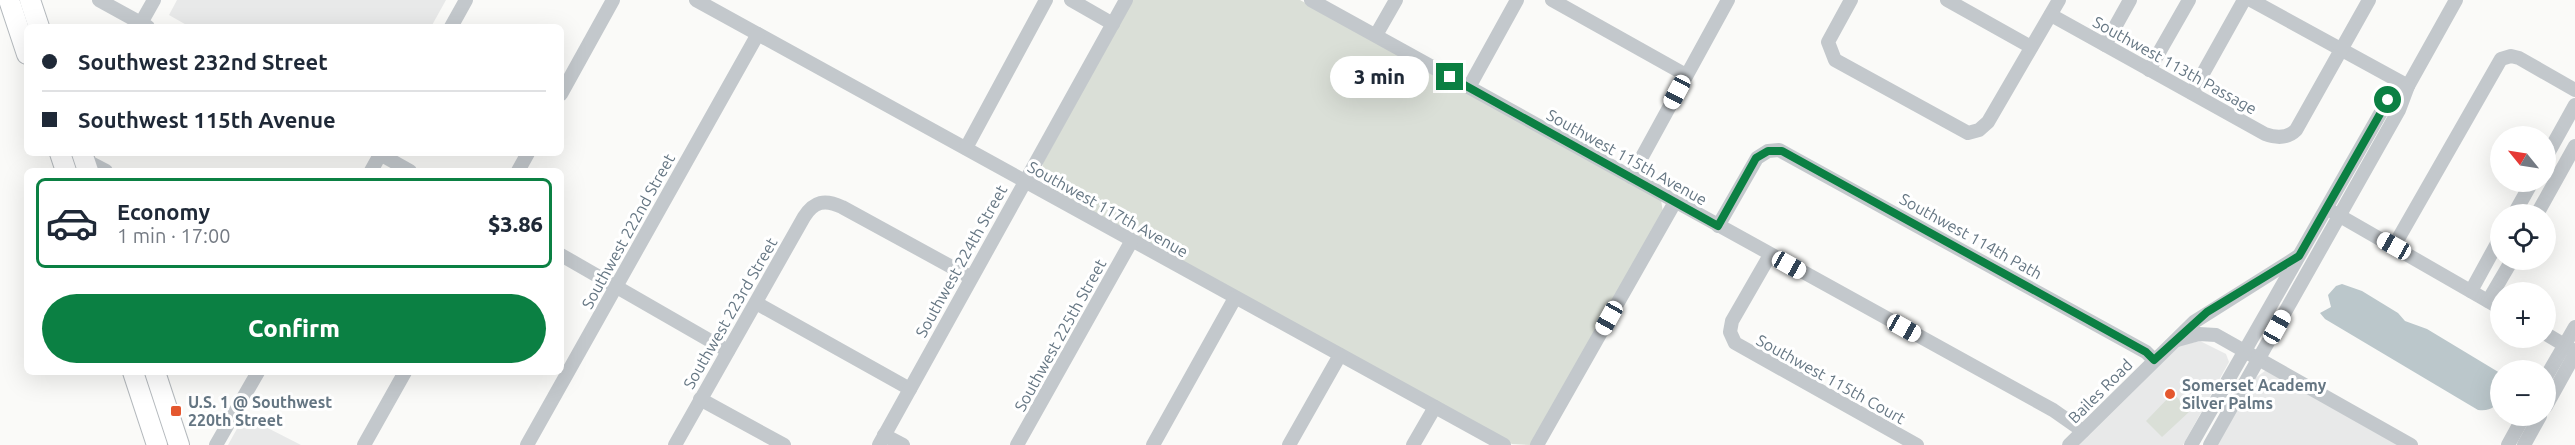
<!DOCTYPE html>
<meta charset="utf-8">
<style>
body{margin:0;font-family:Ubuntu,sans-serif;background:#f2f2f3;color:#1f2937;height:100vh;display:flex;flex-direction:column;font-size:22px;white-space:nowrap}
*{box-sizing:border-box;margin:0}
p{font-size:20px;color:#747a83}
.icon{flex:none;width:33px;height:33px;fill:none;stroke:currentColor;stroke-width:2;stroke-linecap:round;stroke-linejoin:round}
.map{position:relative;flex:1;overflow:hidden}
.sheet{position:absolute;left:24px;top:168px;width:540px;height:207px;display:flex;flex-direction:column;background:#fff;border-radius:9px;box-shadow:0 6px 24px #0002}
.sheet>*{flex:none}
.guide{position:absolute;left:24px;top:24px;width:540px;height:132px;border-radius:9px;box-shadow:0 6px 24px #0002;display:grid;align-content:center;height:132px;padding:0 18px;background:#fff}
.needle{width:39px;rotate:300deg}
.buttons{position:absolute;left:2490px;top:126px;display:grid;gap:12px}
.buttons a{display:grid;place-items:center;width:66px;height:66px;border-radius:50%;background:#fff;box-shadow:0 6px 24px #0002;font-size:30px}
.end{position:absolute;width:27px;height:27px;margin:-14px;border:8px solid #0b8043;background:#fff;box-shadow:0 0 0 3px #fff}
.from{border-radius:50%}
.bubble{position:absolute;height:42px;border-radius:21px;background:#fff;box-shadow:0 6px 24px #0002;font-size:20px;font-weight:800;line-height:42px;text-align:center}
.car{position:absolute;width:18px;height:36px;margin:-18px -9px;border-radius:8px;box-shadow:0 0 4px 2px #0007;background:linear-gradient(#fff 24%,#345 0 40%,#fff 0 76%,#345 0 86%,#fff 0)}
.guide b{display:flex;align-items:center;gap:21px;height:57px;font-size:22px}
.guide b+b{border-top:2px solid #e0e1e3}
.guide i{width:15px;height:15px;background:#1f2937}
ul{padding:10px 0 0;list-style:none}
li{display:flex;align-items:center;gap:18px;height:90px;margin:0 12px 9px;padding:0 6px;border:3px solid #e0e1e3;border-radius:9px}
li div{flex:1}
li b{display:block;font-size:22px}
li em{font-style:normal;font-weight:800}
li.current{border-color:#0b8043}
li>.icon{width:54px;height:54px;stroke-width:1.5}
.cta{display:flex;gap:12px;margin-top:auto;padding:12px 18px}
.cta a{flex:1;height:69px;border-radius:36px;background:#0b8043;color:#fff;font-size:24px;font-weight:800;line-height:69px;text-align:center}
.map>svg:first-child{display:block}
</style>
<div class="map">
<svg width="2575" height="445" viewBox="0 0 2575 445">
<rect width="100%" height="100%" fill="#fafaf8"/>
<g fill="#e8e9e9">
<polygon points="177,0 446,0 431,27 190,27 169,15"/>
<polygon points="2200,341 2226,354 2229,362 2183,445 2076,445 2178,346"/>
<polygon points="2265,371 2272,371 2401,445 2217,445 2255,378"/>
<polygon points="244,416 301,445 228,445"/>
</g>
<g fill="#dadfd7">
<path d="M 1132,0 L 1300,0 L 1661,200 L 1663,212 L 1537,439 L 1530,445 L 1512,444 L 1058,195 C 1046,185 1040,180 1043,163 Z"/>
<polygon points="2173,393 2190,411 2162,437 2146,421"/>
</g>
<path fill="#bbc7cb" d="M 2342,284 L 2362,291 L 2398,313 L 2405,321 L 2427,329 L 2500,373 C 2501,391 2503,413 2478,410 L 2325,319 L 2320,313 L 2331,307 L 2328,295 L 2336,286 Z"/>
<g fill="none" stroke-linecap="round" stroke-linejoin="round">
<defs>
<g id="highway">
<polyline points="9,0 27,54"/>
<polyline points="30,0 39,27"/>
<polyline points="60,153 66,171"/>
<polyline points="82,153 88,171"/>
<polyline points="133,372 157,445"/>
<polyline points="155,372 179,445"/>
</g>
</defs>
<use href="#highway" stroke="#b4b9bd" stroke-width="22"/>
<g stroke="#c3c8cc" stroke-width="14">
<polyline points="99,0 148,27"/>
<polyline points="696,0 1504,445"/>
<polyline points="1071,0 1113,24"/>
<polyline points="1311,0 2053,410 2083,431"/>
<polyline points="1552,0 1686,75"/>
<polyline points="1851,0 1828,42 1835,60 1968,133 1979,130 1988,122 2059,0"/>
<polyline points="1947,0 2031,47"/>
<polyline points="2251,0 2408,86"/>
<path d="M 2051,15 L 2265,134 C 2276,138 2287,139 2296,130 L 2369,0"/>
<polyline points="141,23 154,0"/>
<polyline points="451,27 466,0"/>
<polyline points="1376,35 1396,0"/>
<polyline points="2105,45 2130,0"/>
<polyline points="2149,70 2189,0"/>
<polyline points="1469,87 1517,0"/>
<polyline points="2192,93 2244,0"/>
<polyline points="561,94 613,0"/>
<polyline points="966,148 1046,0"/>
<polyline points="378,153 410,171"/>
<polyline points="2546,157 2575,105"/>
<polyline points="83,159 106,171"/>
<polyline points="371,171 381,153"/>
<polyline points="518,171 528,153"/>
<polyline points="1631,177 1728,0"/>
<polyline points="2333,212 2500,308"/>
<polyline points="2514,214 2532,182"/>
<polyline points="2537,214 2575,146"/>
<polyline points="1718,226 1757,158 1768,151 1779,150 2146,352 2154,360"/>
<polyline points="2394,246 2501,59 2511,56 2519,58 2575,90"/>
<polyline points="561,255 728,351"/>
<polyline points="1770,255 1732,321 1730,332 1735,343 1917,445"/>
<polyline points="2471,291 2500,238"/>
<polyline points="2488,301 2512,260"/>
<polyline points="756,303 910,389"/>
<polyline points="2546,334 2571,349"/>
<polyline points="2177,340 2199,334 2216,335 2411,445"/>
<polyline points="2546,377 2575,327"/>
<polyline points="700,399 784,445"/>
<polyline points="2546,406 2575,354"/>
<polyline points="884,435 903,445"/>
<polyline points="216,445 258,372"/>
<polyline points="364,445 405,372"/>
<polyline points="527,445 758,34"/>
<path d="M 675,445 L 804,217 C 814,201 825,199 842,207 L 970,277"/>
<polyline points="879,445 1126,0"/>
<polyline points="1017,445 1131,242"/>
<polyline points="1153,445 1235,298"/>
<polyline points="1289,445 1340,355"/>
<polyline points="1413,445 1435,407"/>
<polyline points="1537,445 1675,202"/>
<polyline points="2069,445 2194,322 2297,257"/>
<polyline points="2191,445 2388,100 2408,86"/>
<polyline points="2210,445 2399,110 2408,86 2456,0"/>
<polyline points="2508,445 2524,416"/>
<polyline points="2524,445 2540,416"/>
</g>
<use href="#highway" stroke="#fff" stroke-width="20"/>
</g>
<g fill="none" stroke-linecap="round" stroke-linejoin="round">
<polyline stroke="#0b8043" stroke-width="8" points="1450,77 1718,226 1756,158 1768,151 1782,151 2146,352 2154,360 2207,312 2299,256 2388,100"/>
</g>
<g fill="#e4572e" stroke="#fff" stroke-width="2">
<circle cx="2170" cy="394" r="6"/>
<rect x="170" y="405" width="12" height="12" rx="3"/>
</g>
<g text-anchor="middle" dominant-baseline="central" stroke-width="6" stroke-linejoin="round" paint-order="stroke">
<g font-size="16" fill="#657683" stroke="#fff">
<text transform="translate(2175 65) rotate(29)">Southwest 113th Passage</text>
<text transform="translate(1627 157) rotate(29)">Southwest 115th Avenue</text>
<text transform="translate(1108 209) rotate(29)">Southwest 117th Avenue</text>
<text transform="translate(628 231) rotate(-61)">Southwest 222nd Street</text>
<text transform="translate(1971 236) rotate(29)">Southwest 114th Path</text>
<text transform="translate(961 261) rotate(-61)">Southwest 224th Street</text>
<text transform="translate(730 313) rotate(-60)">Southwest 223rd Street</text>
<text transform="translate(1060 335) rotate(-61)">Southwest 225th Street</text>
<text transform="translate(1831 379) rotate(29)">Southwest 115th Court</text>
<text transform="translate(2100 391) rotate(-45)">Bailes Road</text>
</g>
<g font-size="16" font-weight="bold" fill="#657683" stroke="#fff" text-anchor="start">
<text x="2182" y="385">Somerset Academy<tspan x="2182" dy="18">Silver Palms</tspan></text>
<text x="188" y="402">U.S. 1 @ Southwest<tspan x="188" dy="18">220th Street</tspan></text>
</g>
</g>
</svg>
<div class="buttons">
<a><svg class="needle" viewBox="-14 -14 28 28"><path d="M0-13l5 13h-10z" fill="#e53935"/><path d="M0 13l5-13h-10z" fill="#747a83"/></svg></a>
<a><svg class="icon" aria-label="locate" viewBox="0 0 24 24"><circle cx="12" cy="12" r="6"/><path d="M12 2v4M12 18v4M2 12h4M18 12h4"/></svg></a>
<a>+</a>
<a>−</a>
</div>
<i class="end from" style="left:2388px;top:100px"></i>
<i class="end" style="left:1450px;top:77px"></i>
<div class="bubble" style="left:1330px;top:56px;width:99px">3 min</div>
<i class="car" style="left:1677px;top:92px;rotate:208deg"></i>
<i class="car" style="left:2394px;top:246px;rotate:299deg"></i>
<i class="car" style="left:1789px;top:265px;rotate:119deg"></i>
<i class="car" style="left:1609px;top:318px;rotate:209deg"></i>
<i class="car" style="left:2277px;top:327px;rotate:29deg"></i>
<i class="car" style="left:1904px;top:328px;rotate:119deg"></i>
<div class="guide">
<b><i class="from"></i>Southwest 232nd Street</b>
<b><i></i>Southwest 115th Avenue</b>
</div>
<section class="sheet">
<ul>
<li class="current"><svg class="icon" aria-label="car" viewBox="0 0 24 24"><path d="M5 17H2v-5l4-1 3-4h7l3 4 3 1v5h-3M9 17h6M6 11h13"/><circle cx="7" cy="17" r="2"/><circle cx="17" cy="17" r="2"/></svg><div><b>Economy</b><p>1 min · 17:00</p></div><em>$3.86</em></li>
</ul>
<div class="cta"><a>Confirm</a></div>
</section>
</div>
